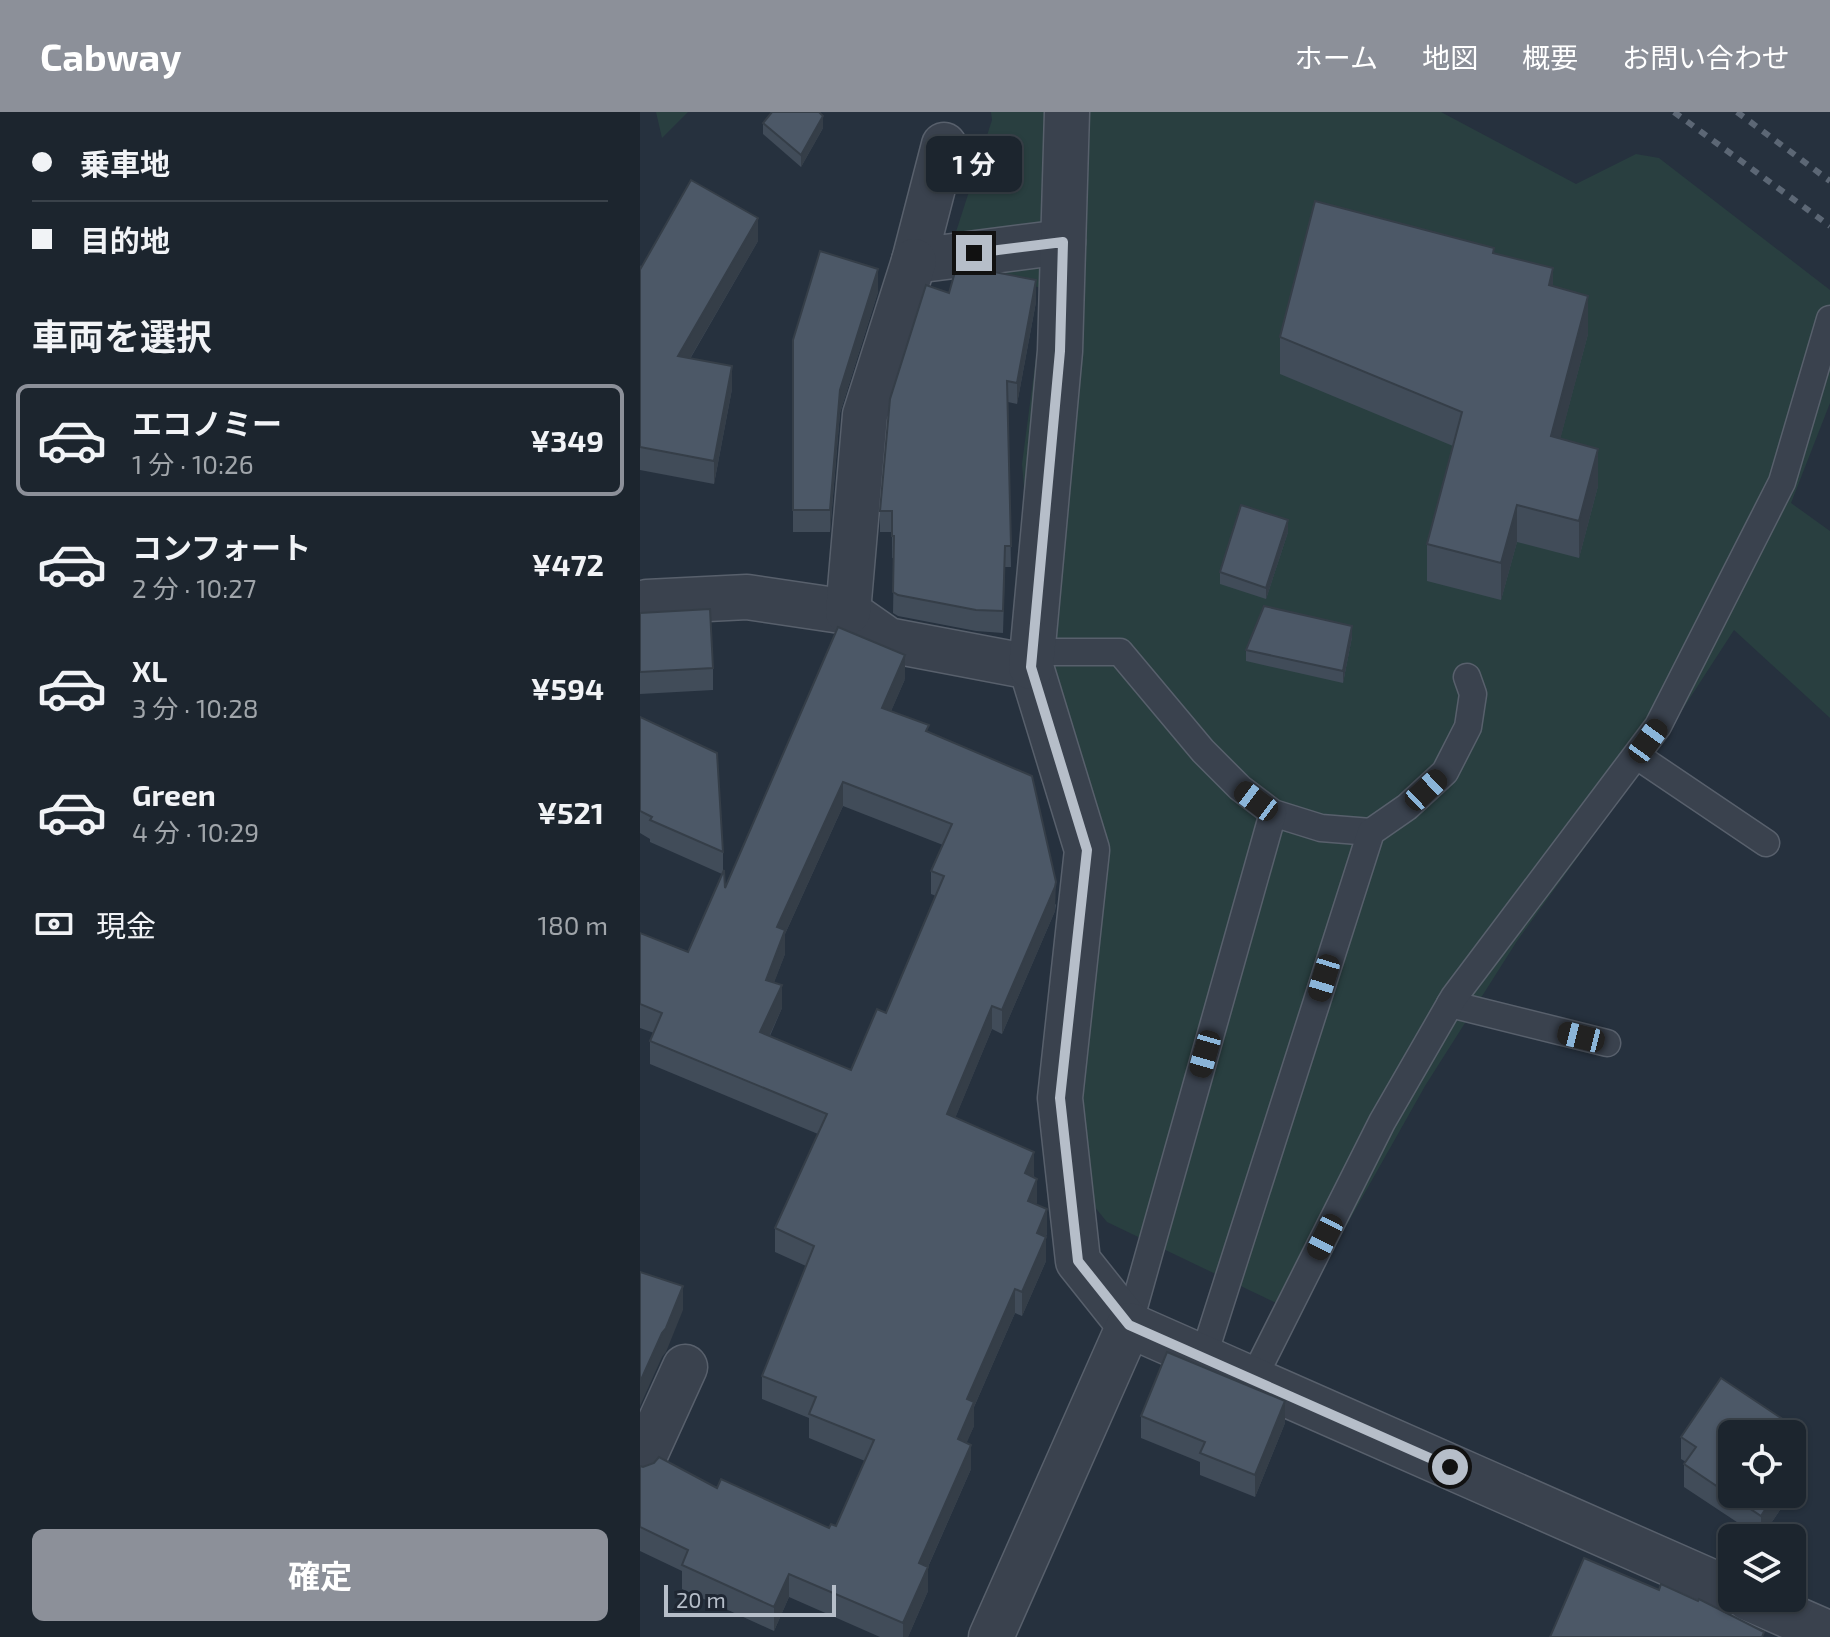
<!DOCTYPE html>
<html lang="ja">
<meta charset="utf-8">
<style>
body{margin:0;font-family:"Exo 2","Noto Sans JP",sans-serif;background:#29313a;color:#f1f3f6;height:100vh;display:flex;flex-direction:column;font-size:30px;white-space:nowrap}
*{box-sizing:border-box;margin:0}
p{font-size:26px;color:#a0a5aa}
.icon{flex:none;width:44px;height:44px;fill:none;stroke:currentColor;stroke-width:2;stroke-linecap:round;stroke-linejoin:round}
.map{position:relative;flex:1;overflow:hidden}
.drawer{display:flex;flex-direction:column;background:#1c252e;width:640px}
.drawer>*{flex:none}
.hud{display:grid;align-content:center;height:176px;padding:0 32px;background:#1c252e}
.controls{position:absolute;left:1078px;top:1308px;display:grid;gap:16px}
.controls a{display:grid;place-items:center;width:88px;height:88px;border-radius:12px;background:#1c252e;box-shadow:0 2px 6px #0004,0 0 0 2px #3a424a;font-size:40px}
.scale{position:absolute;left:24px;bottom:20px;width:172px;box-sizing:border-box;padding-left:8px;border:4px solid #b6bec9;border-top:0;font-size:22px;line-height:28px;white-space:nowrap;color:#b6bec9;-webkit-text-stroke:6px #1f2733;paint-order:stroke}
.end{position:absolute;width:36px;height:36px;margin:-18px;border:10px solid #b6bec9;background:#111;box-shadow:0 0 0 4px #111}
.from{border-radius:50%}
.bubble{position:absolute;height:56px;border-radius:12px;background:#1c252e;box-shadow:0 2px 6px #0004,0 0 0 2px #3a424a;font-size:26px;font-weight:700;line-height:56px;text-align:center}
.car{position:absolute;width:24px;height:48px;margin:-24px -12px;border-radius:10px;box-shadow:0 0 6px 2px #0007;background:linear-gradient(#222 24%,#8ab4d8 0 40%,#222 0 76%,#8ab4d8 0 86%,#222 0)}
.hud b{display:flex;align-items:center;gap:28px;height:76px;font-size:30px}
.hud b+b{border-top:2px solid #3a424a}
.hud i{width:20px;height:20px;background:#f1f3f6}
ul{padding:0;list-style:none}
li{display:flex;align-items:center;gap:24px;height:112px;margin:0 16px 12px;padding:0 16px;border:4px solid transparent;border-radius:12px}
li div{flex:1}
li b{display:block;font-size:30px}
li em{font-style:normal;font-weight:700}
li.on{border-color:#8c9099}
li>.icon{width:72px;height:72px;stroke-width:1.5}
h2{padding:0 32px;font-size:36px;line-height:96px}
.pay{display:flex;align-items:center;gap:20px;height:88px;padding:0 32px;font-size:30px}
.pay p{margin-inline-start:auto}
.action{display:flex;gap:16px;margin-top:auto;padding:16px 32px}
.action a{flex:1;height:92px;border-radius:12px;background:#8c9099;color:#fff;font-size:32px;font-weight:700;line-height:92px;text-align:center}
header{display:flex;align-items:center;gap:48px;box-sizing:border-box;height:112px;padding:0 40px;background:#8c9099;color:#fff}
header strong{font-size:38px}
nav{display:flex;gap:44px;margin-inline-start:auto;font-size:28px}
main{display:flex;flex:1;min-height:0}
.map>svg:first-child{display:block}
</style>
<header>
<strong>Cabway</strong>
<nav><a>ホーム</a><a>地図</a><a>概要</a><a>お問い合わせ</a></nav>
</header>
<main>
<section class="drawer">
<div class="hud">
<b><i class="from"></i>乗車地</b>
<b><i></i>目的地</b>
</div>
<h2>車両を選択</h2>
<ul>
<li class="on"><svg class="icon" aria-label="car" viewBox="0 0 24 24"><path d="M5 17H2v-5l4-1 3-4h7l3 4 3 1v5h-3M9 17h6M6 11h13"/><circle cx="7" cy="17" r="2"/><circle cx="17" cy="17" r="2"/></svg><div><b>エコノミー</b><p>1 分 · 10:26</p></div><em>¥349</em></li>
<li><svg class="icon" aria-label="car" viewBox="0 0 24 24"><path d="M5 17H2v-5l4-1 3-4h7l3 4 3 1v5h-3M9 17h6M6 11h13"/><circle cx="7" cy="17" r="2"/><circle cx="17" cy="17" r="2"/></svg><div><b>コンフォート</b><p>2 分 · 10:27</p></div><em>¥472</em></li>
<li><svg class="icon" aria-label="car" viewBox="0 0 24 24"><path d="M5 17H2v-5l4-1 3-4h7l3 4 3 1v5h-3M9 17h6M6 11h13"/><circle cx="7" cy="17" r="2"/><circle cx="17" cy="17" r="2"/></svg><div><b>XL</b><p>3 分 · 10:28</p></div><em>¥594</em></li>
<li><svg class="icon" aria-label="car" viewBox="0 0 24 24"><path d="M5 17H2v-5l4-1 3-4h7l3 4 3 1v5h-3M9 17h6M6 11h13"/><circle cx="7" cy="17" r="2"/><circle cx="17" cy="17" r="2"/></svg><div><b>Green</b><p>4 分 · 10:29</p></div><em>¥521</em></li>
</ul>
<div class="pay"><svg class="icon" aria-label="cash" viewBox="0 0 24 24"><path d="M3 7h18v10H3z"/><circle cx="12" cy="12" r="2"/></svg>現金<p>180 m</p></div>
<div class="action"><a>確定</a></div>
</section>
<div class="map">
<svg width="1190" height="1525" viewBox="0 0 1190 1525">
<rect width="100%" height="100%" fill="#26313e"/>
<g fill="#293f40">
<polygon points="16,0 48,0 22,26"/>
<polygon points="351,0 801,0 936,72 996,42 1019,46 1190,178 1190,291 1151,391 1190,419 1190,606 1094,518 1022,629 877,829 785,974 657,1201 467,1110 404,1033 447,738 401,586 382,352 405,177 306,151 352,8"/>
</g>
<g fill="none" stroke-linecap="round" stroke-linejoin="round">
<defs>
<g id="service">
<polyline points="392,540 480,540 563,639 600,676 633,701 681,716 731,720"/>
<polyline points="997,644 1126,731"/>
<polyline points="810,892 967,931"/>
<polyline points="489,1213 633,701"/>
<polyline points="563,1246 731,720 767,695 805,660 828,615 833,582 827,565"/>
<polyline points="613,1267 742,1010 814,885 1018,614 1142,370 1190,207"/>
</g>
<g id="minor">
<polyline points="304,33 274,149 423,130"/>
<polyline points="0,492 7,490 107,485 208,500 248,528 391,555 447,738 420,986 438,1149 489,1213"/>
<polyline points="208,500 225,303 274,149"/>
<polyline points="391,555 420,239 427,0"/>
<polyline points="0,1354 45,1255"/>
<polyline points="1108,1486 1190,1522"/>
<polyline points="351,1525 489,1213 1092,1479"/>
</g>
</defs>
<use href="#service" stroke="#58606c" stroke-width="29"/>
<use href="#minor" stroke="#58606c" stroke-width="47"/>
<use href="#service" stroke="#3a424e" stroke-width="26"/>
<use href="#minor" stroke="#3a424e" stroke-width="44"/>
<g stroke="#5c6775" stroke-width="6" stroke-dasharray="8 8" stroke-linecap="butt">
<polyline points="1034,0 1190,114"/>
<polyline points="1097,0 1190,69"/>
</g>
</g>
<g fill="#414c59" fill-rule="evenodd">
<polygon points="123,11 183,16 161,55 123,22"/>
<polygon points="118,129 50,247 92,277 74,372 0,358 0,154 1,156"/>
<polygon points="854,141 913,175 948,222 920,327 958,374 939,446 877,430 861,488 787,469 787,432 813,334 640,262 640,225"/>
<polygon points="238,180 200,301 190,420 153,420 153,228"/>
<polygon points="309,181 396,190 377,292 368,290 371,455 365,455 363,521 336,519 258,504 253,501 254,446 252,446 252,420 240,420 240,399"/>
<polygon points="648,420 626,487 580,472 580,460"/>
<polygon points="0,501 73,556 73,578 0,582"/>
<polygon points="712,525 703,571 606,549 606,538"/>
<path d="M 265,567 L 251,599 L 289,620 L 416,793 L 415,799 L 362,922 L 352,917 L 315,1006 L 394,1063 L 396,1093 L 407,1121 L 406,1125 L 406,1149 L 382,1204 L 375,1201 L 334,1295 L 334,1314 L 326,1331 L 331,1357 L 288,1455 L 288,1479 L 268,1525 L 240,1525 L 149,1485 L 134,1519 L 42,1477 L 42,1459 L 0,1439 L 0,1354 L 77,1376 L 189,1416 L 196,1414 L 225,1349 L 169,1326 L 169,1306 L 122,1287 L 122,1264 L 166,1154 L 135,1140 L 135,1116 L 178,1022 L 10,952 L 10,929 L 14,921 L 0,916 L 0,821 L 48,840 L 82,762 L 10,730 L 10,727 L 0,721 L 0,605 L 83,740 L 83,761 L 85,776 ZM 203,694 L 303,733 L 291,759 L 291,782 L 296,784 L 246,901 L 211,958 L 130,924 L 142,896 L 134,870 L 145,842 L 145,822 Z"/>
<polygon points="1081,1266 1165,1322 1165,1344 1152,1363 1152,1322 1092,1322 1092,1382 1146,1382 1146,1389 1121,1426 1044,1375 1044,1352 1046,1350 1041,1347 1041,1325"/>
<polygon points="501,1304 645,1311 615,1385 560,1363 560,1350 501,1326"/>
</g>
<g fill="#353e48">
<polygon points="183,4 183,16 161,55 161,43"/>
<polygon points="118,106 118,129 38,267 38,244"/>
<polygon points="913,156 913,194 909,173"/>
<polygon points="238,157 238,180 200,301 190,420 190,398 200,278"/>
<polygon points="396,168 396,190 377,292 377,271"/>
<polygon points="948,184 948,222 911,362 911,324"/>
<polygon points="92,254 92,277 74,372 74,349"/>
<polygon points="958,337 958,374 939,446 939,409"/>
<polygon points="877,393 877,430 861,488 861,451"/>
<polygon points="648,408 648,420 626,487 626,476"/>
<polygon points="712,514 712,525 703,571 703,559"/>
<polygon points="265,543 265,567 242,620 242,596"/>
<polygon points="203,670 203,694 145,822 145,842 126,892 126,868 137,815"/>
<polygon points="416,770 415,799 362,922 362,898"/>
<polygon points="142,873 142,896 120,944 120,920"/>
<polygon points="352,894 352,917 307,1026 307,1002"/>
<polygon points="394,1040 394,1063 385,1085 385,1061"/>
<polygon points="397,1067 397,1091 388,1113 388,1089"/>
<polygon points="407,1097 407,1121 397,1145 397,1121"/>
<polygon points="406,1125 406,1149 382,1204 382,1180"/>
<polygon points="43,1174 43,1198 26,1240 22,1245 0,1294 0,1270"/>
<polygon points="375,1177 375,1201 334,1295 334,1314 318,1351 318,1327 327,1287"/>
<polygon points="645,1289 645,1311 615,1385 615,1363"/>
<polygon points="1165,1322 1165,1344 1152,1363 1152,1341"/>
<polygon points="331,1333 331,1357 283,1466 288,1455 288,1479 268,1525 263,1525 263,1511 279,1451"/>
<polygon points="1135,1382 1146,1382 1146,1389 1121,1426 1121,1404"/>
<polygon points="149,1462 149,1485 134,1519 134,1495"/>
</g>
<g fill="#4c5867" stroke="#353e48" stroke-width="2" fill-rule="evenodd">
<polygon points="132,0 179,0 183,4 161,43 123,11"/>
<polygon points="51,68 118,106 38,244 92,254 74,349 0,335 0,154 1,156"/>
<polygon points="675,89 854,136 853,141 913,156 909,173 948,184 911,324 958,337 939,409 877,393 861,451 787,432 822,300 640,225"/>
<polygon points="180,139 238,157 200,278 190,398 153,398 153,228"/>
<polygon points="317,153 396,168 377,271 367,269 371,434 365,434 363,499 336,498 258,483 253,480 254,424 252,424 252,399 240,399 250,287 286,173 309,181"/>
<polygon points="601,393 648,408 626,476 580,460"/>
<polygon points="624,494 712,514 703,559 606,538"/>
<polygon points="70,497 73,556 0,560 0,501"/>
<path d="M 198,515 L 265,543 L 242,596 L 289,613 L 286,619 L 392,664 L 416,770 L 415,775 L 362,898 L 352,894 L 307,1002 L 394,1040 L 385,1061 L 397,1067 L 388,1089 L 407,1097 L 397,1121 L 406,1125 L 382,1180 L 375,1177 L 327,1287 L 334,1290 L 318,1327 L 331,1333 L 279,1451 L 288,1455 L 263,1511 L 149,1462 L 134,1495 L 42,1453 L 48,1438 L 0,1415 L 0,1354 L 3,1355 L 14,1351 L 19,1345 L 77,1376 L 81,1367 L 189,1416 L 191,1412 L 196,1414 L 234,1328 L 169,1302 L 176,1285 L 122,1264 L 174,1134 L 135,1116 L 187,1002 L 10,929 L 22,901 L 0,892 L 0,821 L 48,840 L 84,758 L 85,776 ZM 203,670 L 312,712 L 291,759 L 304,764 L 246,901 L 237,897 L 211,958 L 120,920 L 142,873 L 126,868 L 145,818 L 137,815 Z"/>
<polygon points="0,605 77,641 83,740 10,708 12,705 0,699"/>
<polygon points="0,1160 43,1174 26,1216 22,1221 0,1270"/>
<polygon points="527,1240 645,1289 615,1363 560,1341 565,1330 501,1304"/>
<polygon points="1081,1266 1165,1322 1152,1341 1152,1322 1092,1322 1092,1382 1135,1382 1121,1404 1044,1352 1056,1335 1041,1325"/>
<polygon points="944,1446 1019,1478 1021,1472 1058,1489 1059,1487 1124,1520 1122,1525 910,1525"/>
</g>
<g fill="none" stroke-linecap="round" stroke-linejoin="round">
<polyline stroke="#b6bec9" stroke-width="10" points="334,141 423,130 420,239 391,555 447,738 420,986 438,1149 489,1213 810,1355"/>
</g>
</svg>
<div class="controls">
<a><svg class="icon" aria-label="locate" viewBox="0 0 24 24"><circle cx="12" cy="12" r="6"/><path d="M12 2v4M12 18v4M2 12h4M18 12h4"/></svg></a>
<a><svg class="icon" aria-label="layers" viewBox="0 0 24 24"><path d="M12 4l9 5-9 5-9-5zM3 14l9 5 9-5"/></svg></a>
</div>
<div class="scale">20 m</div>
<i class="end from" style="left:810px;top:1355px"></i>
<i class="end" style="left:334px;top:141px"></i>
<div class="bubble" style="left:286px;top:24px;width:96px">1 分</div>
<i class="car" style="left:1008px;top:629px;rotate:36deg"></i>
<i class="car" style="left:786px;top:678px;rotate:47deg"></i>
<i class="car" style="left:616px;top:689px;rotate:307deg"></i>
<i class="car" style="left:684px;top:866px;rotate:197deg"></i>
<i class="car" style="left:941px;top:925px;rotate:284deg"></i>
<i class="car" style="left:565px;top:942px;rotate:196deg"></i>
<i class="car" style="left:685px;top:1125px;rotate:207deg"></i>
</div>
</main>
